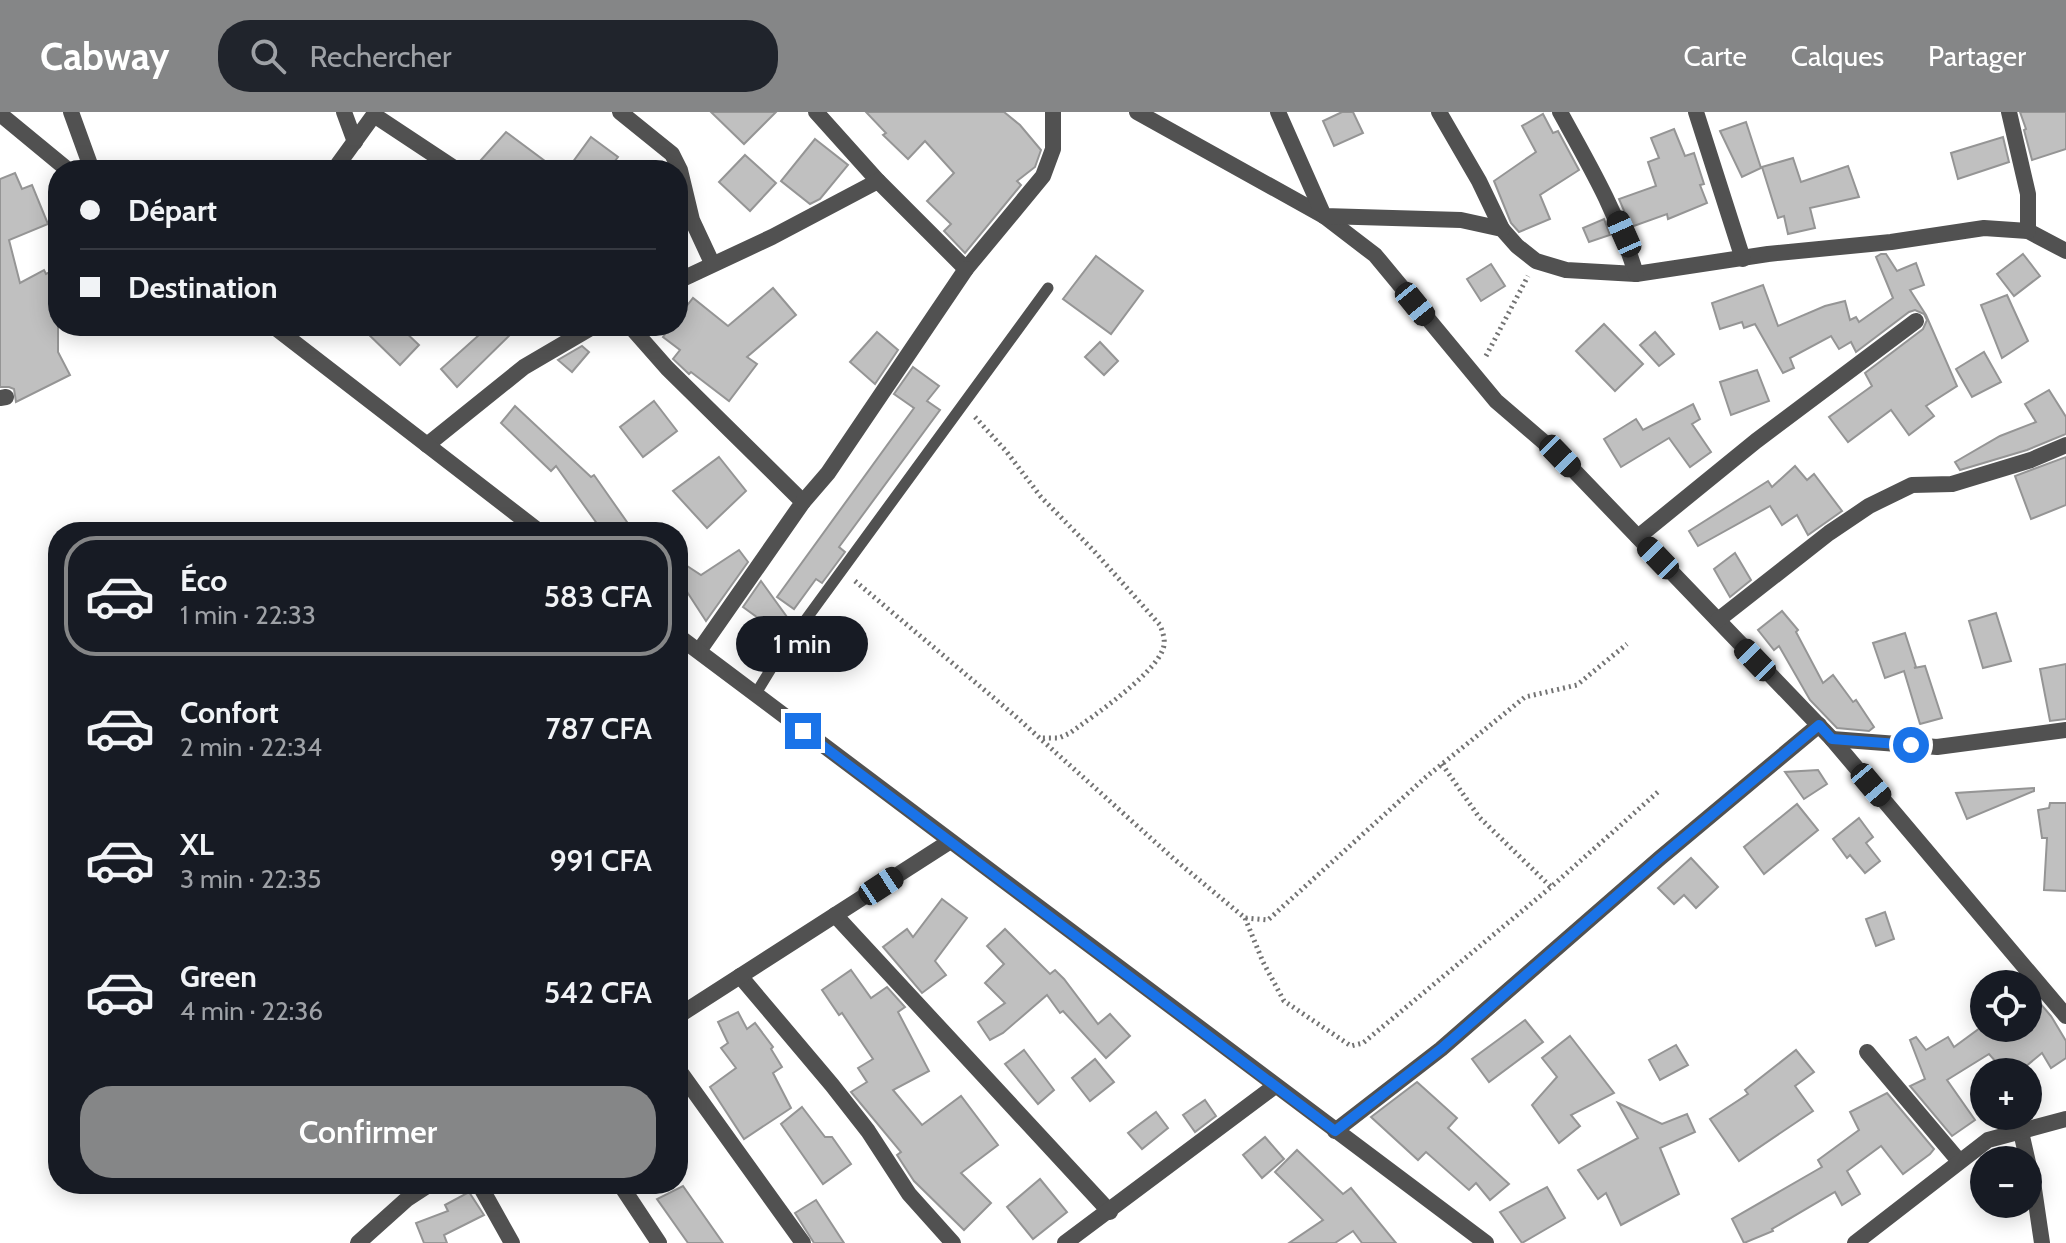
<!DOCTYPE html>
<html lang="fr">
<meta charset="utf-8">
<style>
body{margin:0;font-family:Cabin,sans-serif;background:#20242c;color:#f1f3f6;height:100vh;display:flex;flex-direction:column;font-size:30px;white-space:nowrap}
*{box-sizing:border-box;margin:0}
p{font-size:26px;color:#9ea1a6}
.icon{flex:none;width:44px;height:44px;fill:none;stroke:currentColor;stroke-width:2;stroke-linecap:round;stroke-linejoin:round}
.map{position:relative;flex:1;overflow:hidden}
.side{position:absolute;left:48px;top:410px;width:640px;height:672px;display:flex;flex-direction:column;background:#171b24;border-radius:32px;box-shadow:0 4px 20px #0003}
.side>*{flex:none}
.hud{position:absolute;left:48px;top:48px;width:640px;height:176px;border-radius:32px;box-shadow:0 4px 20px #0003;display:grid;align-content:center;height:176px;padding:0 32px;background:#171b24}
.buttons{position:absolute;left:1970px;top:858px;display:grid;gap:16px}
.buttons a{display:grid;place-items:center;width:72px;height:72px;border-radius:50%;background:#171b24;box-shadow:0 4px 20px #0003;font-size:40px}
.end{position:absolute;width:36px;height:36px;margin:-18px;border:10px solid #1a73e8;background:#fff;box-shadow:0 0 0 4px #fff}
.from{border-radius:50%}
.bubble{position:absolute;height:56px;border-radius:28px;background:#171b24;box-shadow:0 4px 20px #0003;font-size:26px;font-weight:600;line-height:56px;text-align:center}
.car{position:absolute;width:24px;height:48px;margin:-24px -12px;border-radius:10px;box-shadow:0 0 6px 2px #0007;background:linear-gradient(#222 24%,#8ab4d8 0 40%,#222 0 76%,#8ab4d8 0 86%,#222 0)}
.hud b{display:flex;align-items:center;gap:28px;height:76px;font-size:30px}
.hud b+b{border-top:2px solid #363941}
.hud i{width:20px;height:20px;background:#f1f3f6}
ul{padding:14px 0 0;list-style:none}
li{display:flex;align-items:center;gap:24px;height:120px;margin:0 16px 12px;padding:0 16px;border:4px solid transparent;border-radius:32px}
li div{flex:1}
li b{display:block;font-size:30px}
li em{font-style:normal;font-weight:600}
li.active{border-color:#858687}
li>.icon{width:72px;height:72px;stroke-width:1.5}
.button{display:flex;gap:16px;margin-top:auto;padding:16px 32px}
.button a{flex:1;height:92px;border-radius:32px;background:#858687;color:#fff;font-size:32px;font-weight:600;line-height:92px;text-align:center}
header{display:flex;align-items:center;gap:48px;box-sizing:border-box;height:112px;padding:0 40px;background:#858687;color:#fff}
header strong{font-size:38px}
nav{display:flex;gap:44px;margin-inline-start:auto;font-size:28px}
.search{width:560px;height:72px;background:#20242c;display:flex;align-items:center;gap:20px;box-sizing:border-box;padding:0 28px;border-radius:32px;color:#9ea1a6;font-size:30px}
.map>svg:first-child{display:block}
</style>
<header>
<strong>Cabway</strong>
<div class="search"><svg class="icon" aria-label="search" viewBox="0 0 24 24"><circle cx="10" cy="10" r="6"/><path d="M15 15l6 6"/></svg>Rechercher</div>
<nav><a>Carte</a><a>Calques</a><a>Partager</a></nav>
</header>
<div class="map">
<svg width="2066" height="1131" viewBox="0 0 2066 1131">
<rect width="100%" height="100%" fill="#fff"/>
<g fill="#c0c0c0" stroke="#959595" stroke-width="2">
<polygon points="711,0 776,0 744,32"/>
<polygon points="866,0 1004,0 1020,13 1041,38 1035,55 1017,69 1021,73 965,141 944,119 951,112 927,89 954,61 925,29 908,47 883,23 886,21"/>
<polygon points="1342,0 1353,0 1363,21 1334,34 1323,9"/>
<polygon points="2020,0 2066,0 2066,37 2032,48 2024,18 2026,17"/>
<polygon points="1543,2 1553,21 1558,19 1579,58 1540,83 1550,107 1519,120 1511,111 1494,69 1536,40 1522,14"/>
<polygon points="1746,10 1761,56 1742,65 1720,19"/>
<polygon points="1674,17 1685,44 1694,41 1704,72 1700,73 1707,91 1668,107 1667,102 1631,115 1619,87 1656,74 1648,50 1659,46 1651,26"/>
<polygon points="506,20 557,58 472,58"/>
<polygon points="591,25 618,45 608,58 567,58"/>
<polygon points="2003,25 2009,50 1958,67 1951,41"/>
<polygon points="815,27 848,53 820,87 810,92 781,69"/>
<polygon points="745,43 776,71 750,99 719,70"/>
<polygon points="1793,46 1801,70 1848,54 1859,85 1810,96 1815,116 1788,122 1784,104 1778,106 1762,55"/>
<polygon points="15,61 22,77 32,73 48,112 9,128 20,171 44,158 46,162 58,156 58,240 70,263 16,290 14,277 9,275 0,275 0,67"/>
<polygon points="1604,107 1610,123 1589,130 1583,116"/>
<polygon points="1881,142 1886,142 1897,159 1916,151 1924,173 1910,178 1926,203 1957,274 1926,294 1934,304 1909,323 1891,298 1848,330 1829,305 1872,274 1865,261 1923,217 1927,208 1924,202 1915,198 1909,200 1856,240 1851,230 1839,237 1831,224 1790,246 1794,256 1783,261 1755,212 1744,216 1742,210 1720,217 1712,191 1763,173 1778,214 1825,194 1845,189 1850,208 1856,205 1859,210 1893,186 1876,145"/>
<polygon points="2023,142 2040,164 2014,184 1997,162"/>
<polygon points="1096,144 1143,179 1111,222 1063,187"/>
<polygon points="1491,152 1505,174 1481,189 1467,167"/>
<polygon points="773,176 796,203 747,245 757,252 729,289 691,260 689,262 673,247 680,238 663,225 671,214 678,214 678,205 693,186 728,214"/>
<polygon points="2007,183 2028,229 2002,246 1981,193"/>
<polygon points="1604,212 1643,252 1615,279 1576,239"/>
<polygon points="360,214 399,214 419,233 400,253"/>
<polygon points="489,214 519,214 457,275 441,257"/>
<polygon points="877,220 898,238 875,272 850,250"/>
<polygon points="1655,220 1674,242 1659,254 1640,233"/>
<polygon points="1100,230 1118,249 1104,263 1085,245"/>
<polygon points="582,234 589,240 572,260 558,248"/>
<polygon points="1984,240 2001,270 1972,285 1956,257"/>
<polygon points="913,255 939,274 927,289 940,298 839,435 845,440 822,471 816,467 794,497 777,485 914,296 894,282"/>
<polygon points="1757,258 1769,289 1731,303 1720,270"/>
<polygon points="2049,278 2066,305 2066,322 2027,338 1960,358 1955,350 2000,324 2036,310 2025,292"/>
<polygon points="654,289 677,319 643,345 620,315"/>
<polygon points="1693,292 1700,307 1692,312 1711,340 1690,355 1669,326 1621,355 1604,327 1636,307 1643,318"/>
<polygon points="515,294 591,365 594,363 634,420 603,420 556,354 551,359 501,311"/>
<polygon points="719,345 746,379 707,416 673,379"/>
<polygon points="2066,345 2066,393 2031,407 2015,364"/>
<polygon points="1795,354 1807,368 1814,362 1842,399 1808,423 1797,403 1782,413 1770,394 1698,434 1689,419 1768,369 1772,375"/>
<polygon points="739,438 748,450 706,509 678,466 678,448 701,463"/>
<polygon points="1735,441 1751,468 1730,485 1714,457"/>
<polygon points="761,469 787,505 776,519 743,495"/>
<polygon points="1782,499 1798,518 1796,520 1823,571 1833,563 1853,590 1856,588 1874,615 1869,619 1837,616 1810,588 1779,534 1774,538 1758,518"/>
<polygon points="1996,501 2011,549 1983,556 1969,509"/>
<polygon points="1905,521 1916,555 1914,556 1925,554 1942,606 1920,612 1904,559 1885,566 1873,531"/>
<polygon points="2066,552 2066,607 2050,609 2040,557"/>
<polygon points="1818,658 1827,672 1804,687 1785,660"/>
<polygon points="2034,676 2034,679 1967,707 1956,681"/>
<polygon points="2050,691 2066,691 2066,779 2044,778 2047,726 2042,726 2038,698 2049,696"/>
<polygon points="1797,692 1818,718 1764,762 1744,735"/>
<polygon points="1859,706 1873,725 1866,731 1880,749 1865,761 1850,743 1847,746 1833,727"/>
<polygon points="1691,746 1718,775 1696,796 1684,783 1674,792 1658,776"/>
<polygon points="942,787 967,806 935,849 946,863 922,881 883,835 907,817 913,825"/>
<polygon points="1885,800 1894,827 1876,834 1866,807"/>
<polygon points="1005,817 1050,862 1055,858 1064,867 1098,912 1110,902 1130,924 1106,946 1063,899 1060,901 1047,883 1003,921 990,928 978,910 1005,891 985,871 1004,852 987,834"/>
<polygon points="851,858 871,886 887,875 905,895 898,900 929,959 893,978 922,1013 961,984 998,1033 961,1061 991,1091 964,1118 914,1069 897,1043 901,1040 851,980 867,970 858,956 873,947 842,901 839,903 822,878"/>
<polygon points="2028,877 2051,904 2066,929 2066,946 2051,956 2042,941 2019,960 2005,960 1989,942 1947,968 1975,1008 1952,1024 1910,974 1925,967 1910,928 1916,925 1926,938 1948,925 1954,935 1980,916 2028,916"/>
<polygon points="738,900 747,917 755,911 773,935 771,937 782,955 773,961 791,996 744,1027 710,975 736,956 721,936 728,931 718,910"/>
<polygon points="1525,908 1543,930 1489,970 1472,947"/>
<polygon points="1570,924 1614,981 1571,1003 1580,1014 1559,1031 1532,993 1557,965 1542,946"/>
<polygon points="1676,933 1688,953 1660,968 1649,948"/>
<polygon points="1024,938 1054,978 1038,992 1005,952"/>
<polygon points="1796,938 1814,960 1795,974 1813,999 1739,1049 1710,1007 1748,982 1745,978"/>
<polygon points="1095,947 1114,970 1090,989 1072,966"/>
<polygon points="1417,970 1457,1006 1448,1016 1509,1072 1490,1088 1476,1071 1469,1078 1426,1040 1418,1048 1371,1005"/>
<polygon points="1887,981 1934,1037 1930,1042 1903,1062 1881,1034 1847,1059 1860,1082 1842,1093 1835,1080 1772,1117 1773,1119 1744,1131 1732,1107 1822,1055 1818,1048 1859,1018 1850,1000"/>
<polygon points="1205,988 1216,1004 1195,1020 1183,1003"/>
<polygon points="1618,991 1662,1012 1687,1002 1695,1020 1660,1036 1679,1082 1621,1113 1606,1081 1598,1087 1578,1058 1638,1026"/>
<polygon points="802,995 825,1025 832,1025 851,1052 823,1072 781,1012"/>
<polygon points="1156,1000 1168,1016 1142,1037 1128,1021"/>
<polygon points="1265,1025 1284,1047 1262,1066 1243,1043"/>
<polygon points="1297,1038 1343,1082 1351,1076 1396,1131 1362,1131 1353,1119 1335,1131 1289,1131 1323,1108 1275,1060"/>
<polygon points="1040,1067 1067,1100 1033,1127 1007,1095"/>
<polygon points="683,1074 723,1131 688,1131 657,1087"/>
<polygon points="1547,1075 1565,1106 1522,1131 1500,1100"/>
<polygon points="469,1080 484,1103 444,1123 447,1131 424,1131 416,1111 448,1099 445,1093"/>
<polygon points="816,1088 844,1131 814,1131 795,1101"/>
</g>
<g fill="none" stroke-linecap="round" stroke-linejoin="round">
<g stroke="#737373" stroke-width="5" stroke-dasharray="2 4" stroke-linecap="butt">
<polyline points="1486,244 1528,164"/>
<path d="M 975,305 L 1006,339 L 1041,385 L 1094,439 L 1160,513 C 1163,521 1166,529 1163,537 C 1154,563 1093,604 1070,621 L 1059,626 L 1039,626"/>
<polyline points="855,469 1014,603 1174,747 1245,806 1268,808 1426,665 1525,585 1577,573 1627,532"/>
<polyline points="1442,652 1479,705 1551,775"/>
<polyline points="1245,806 1263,850 1284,889 1351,934 1363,931 1551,775 1659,679"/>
</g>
<polyline stroke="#515151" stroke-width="11" points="755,583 777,547 1048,176"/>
<g stroke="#515151" stroke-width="16">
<polyline points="71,0 92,58"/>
<polyline points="344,0 355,30"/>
<polyline points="620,0 672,42 680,58 692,108 712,151"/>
<polyline points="816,0 878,69"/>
<polyline points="1137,0 1324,104 1375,143 1496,289 1560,344 1832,627 2066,904"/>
<polyline points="1278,0 1324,104 1461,108 1502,117 1517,134 1536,149 1566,158 1636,162 1768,142 1891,130 1984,116 2028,119 2066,139"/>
<polyline points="1439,0 1479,69 1502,117"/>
<path d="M 1560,0 C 1591,56 1617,100 1636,162"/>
<polyline points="1696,0 1743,147"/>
<polyline points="2009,0 2028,82 2028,119"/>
<polyline points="374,3 457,58"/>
<polyline points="334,58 376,0"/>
<polyline points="678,169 772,125 878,69 966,157 1043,64 1053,37 1053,0"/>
<polyline points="630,214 667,256 803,390 699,539"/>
<polyline points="0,286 6,285"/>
<polyline points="427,333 524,255 594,214"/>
<polyline points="803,390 828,361 966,157"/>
<polyline points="1638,425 1756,329 1916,209"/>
<polyline points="1718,508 1829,421 1869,394 1912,373 1952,372 2031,348 2066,333"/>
<polyline points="1832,627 1937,635 2066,618"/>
<polyline points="835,803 1110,1100"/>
<polyline points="740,864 832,973 868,1019 909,1082 953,1131"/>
<polyline points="678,904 949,730"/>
<polyline points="1867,940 1959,1049"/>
<polyline points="678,957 803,1131"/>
<polyline points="1335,1019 1441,937 1660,746 1819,613"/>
<polyline points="2021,1020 2034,1077 2042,1131"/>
<polyline points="479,1072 512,1131"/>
<polyline points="620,1072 659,1131"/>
<polyline points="358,1131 407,1087 430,1072"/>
<polyline points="1065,1131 1275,974"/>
<polyline points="1855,1131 1988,1028 2066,1007"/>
</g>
<g stroke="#515151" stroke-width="16">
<polyline points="0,2 68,58"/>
<polyline points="273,214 540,420"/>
<polyline points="678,524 1486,1131"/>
</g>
</g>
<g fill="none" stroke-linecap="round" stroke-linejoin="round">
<polyline stroke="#1a73e8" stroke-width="10" points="803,619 1335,1019 1441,937 1660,746 1819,613 1832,627 1911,633"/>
</g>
</svg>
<div class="buttons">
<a><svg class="icon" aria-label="locate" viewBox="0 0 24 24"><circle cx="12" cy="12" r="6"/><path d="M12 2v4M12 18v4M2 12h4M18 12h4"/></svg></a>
<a>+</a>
<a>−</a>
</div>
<i class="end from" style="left:1911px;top:633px"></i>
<i class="end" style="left:803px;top:619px"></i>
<div class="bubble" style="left:736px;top:504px;width:132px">1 min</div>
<i class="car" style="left:1624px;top:122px;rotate:336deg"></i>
<i class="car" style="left:1415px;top:192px;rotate:141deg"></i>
<i class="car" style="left:1560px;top:344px;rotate:136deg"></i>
<i class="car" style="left:1658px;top:446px;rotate:316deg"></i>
<i class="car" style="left:1755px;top:548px;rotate:316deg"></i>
<i class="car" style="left:1871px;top:673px;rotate:140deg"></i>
<i class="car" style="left:881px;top:774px;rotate:57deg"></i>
<div class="hud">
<b><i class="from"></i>Départ</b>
<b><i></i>Destination</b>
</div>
<section class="side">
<ul>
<li class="active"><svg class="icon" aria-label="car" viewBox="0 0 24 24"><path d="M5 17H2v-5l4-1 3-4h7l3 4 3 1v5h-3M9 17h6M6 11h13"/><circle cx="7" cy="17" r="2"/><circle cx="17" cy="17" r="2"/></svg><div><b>Éco</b><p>1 min · 22:33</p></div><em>583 CFA</em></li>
<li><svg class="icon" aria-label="car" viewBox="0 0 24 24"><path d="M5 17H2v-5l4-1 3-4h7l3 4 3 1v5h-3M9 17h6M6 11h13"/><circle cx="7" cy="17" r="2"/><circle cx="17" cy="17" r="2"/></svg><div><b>Confort</b><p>2 min · 22:34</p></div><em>787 CFA</em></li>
<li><svg class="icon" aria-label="car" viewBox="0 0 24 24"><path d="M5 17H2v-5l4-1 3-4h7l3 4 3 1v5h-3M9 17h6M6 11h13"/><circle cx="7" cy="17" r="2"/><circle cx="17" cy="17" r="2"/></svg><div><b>XL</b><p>3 min · 22:35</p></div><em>991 CFA</em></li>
<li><svg class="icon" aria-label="car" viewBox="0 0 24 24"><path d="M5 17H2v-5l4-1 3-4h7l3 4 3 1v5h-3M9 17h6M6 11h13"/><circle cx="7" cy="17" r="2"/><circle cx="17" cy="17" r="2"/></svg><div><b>Green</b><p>4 min · 22:36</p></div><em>542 CFA</em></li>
</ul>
<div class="button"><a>Confirmer</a></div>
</section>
</div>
